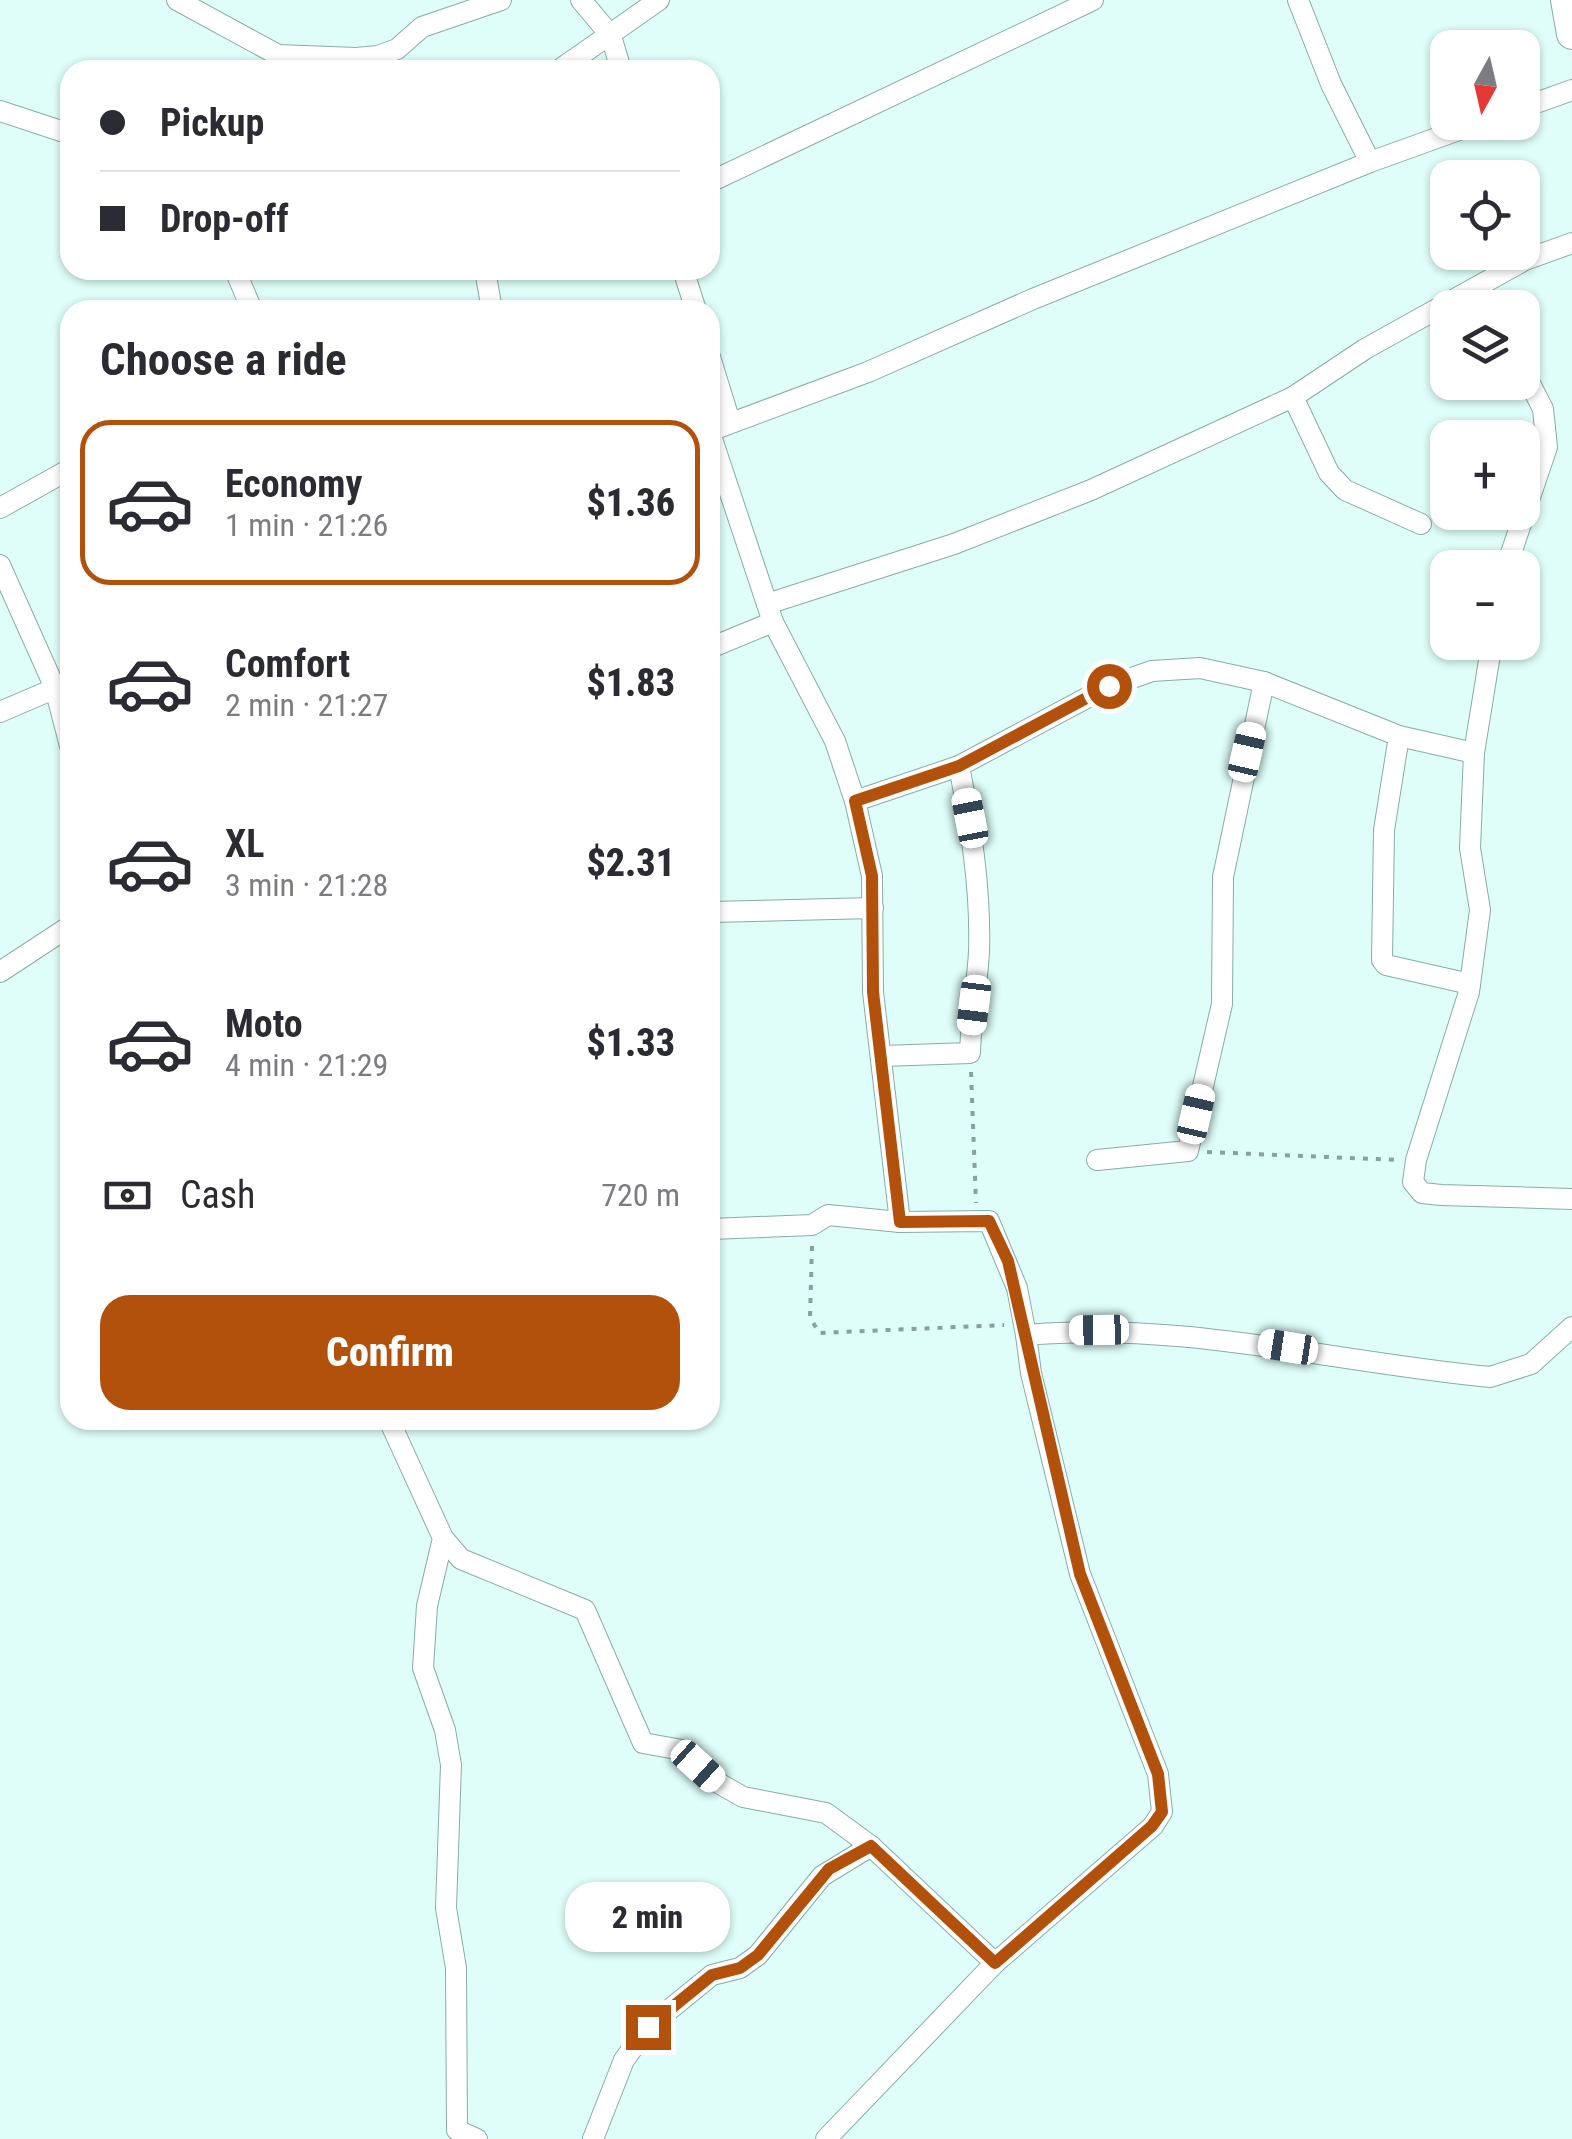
<!DOCTYPE html>
<meta charset="utf-8">
<style>
body{margin:0;font-family:"Roboto Condensed",sans-serif;background:#f7f7f7;color:#2b2b33;height:100vh;display:flex;flex-direction:column;font-size:38px;white-space:nowrap}
*{box-sizing:border-box;margin:0}
p{font-size:32px;color:#7c7c81}
.icon{flex:none;width:55px;height:55px;fill:none;stroke:currentColor;stroke-width:2;stroke-linecap:round;stroke-linejoin:round}
.map{position:relative;flex:1;overflow:hidden}
.side{position:absolute;left:60px;top:300px;width:660px;height:1130px;display:flex;flex-direction:column;background:#fff;border-radius:30px;box-shadow:0 2px 8px #0004}
.side>*{flex:none}
.top-card{position:absolute;left:60px;top:60px;width:660px;height:220px;border-radius:30px;box-shadow:0 2px 8px #0004;display:grid;align-content:center;height:220px;padding:0 40px;background:#fff}
.needle{width:65px;rotate:188deg}
.tools{position:absolute;left:1430px;top:30px;display:grid;gap:20px}
.tools a{display:grid;place-items:center;width:110px;height:110px;border-radius:20px;background:#fff;box-shadow:0 2px 8px #0004;font-size:50px}
.end{position:absolute;width:45px;height:45px;margin:-22px;border:12px solid #b2510c;background:#fff;box-shadow:0 0 0 5px #fff}
.from{border-radius:50%}
.bubble{position:absolute;height:70px;border-radius:30px;background:#fff;box-shadow:0 2px 8px #0004;font-size:32px;font-weight:800;line-height:70px;text-align:center}
.car{position:absolute;width:30px;height:60px;margin:-30px -15px;border-radius:12px;box-shadow:0 0 8px 2px #0007;background:linear-gradient(#fff 24%,#345 0 40%,#fff 0 76%,#345 0 86%,#fff 0)}
.top-card b{display:flex;align-items:center;gap:35px;height:95px;font-size:38px}
.top-card b+b{border-top:2px solid #e1e1e2}
.top-card i{width:25px;height:25px;background:#2b2b33}
ul{padding:0;list-style:none}
li{display:flex;align-items:center;gap:30px;height:165px;margin:0 20px 15px;padding:0 20px;border:5px solid transparent;border-radius:30px}
li div{flex:1}
li b{display:block;font-size:38px}
li em{font-style:normal;font-weight:800}
li.active{border-color:#b2510c}
li>.icon{width:90px;height:90px;stroke-width:1.5}
h2{padding:0 40px;font-size:45px;line-height:120px}
.pay{display:flex;align-items:center;gap:25px;height:110px;padding:0 40px;font-size:38px}
.pay p{margin-inline-start:auto}
.button{display:flex;gap:20px;margin-top:auto;padding:20px 40px}
.button a{flex:1;height:115px;border-radius:30px;background:#b2510c;color:#fff;font-size:40px;font-weight:800;line-height:115px;text-align:center}
.map>svg:first-child{display:block}
</style>
<div class="map">
<svg width="1572" height="2139" viewBox="0 0 1572 2139">
<rect width="100%" height="100%" fill="#dffef9"/>
<g fill="none" stroke-linecap="round" stroke-linejoin="round">
<defs>
<g id="street">
<polyline points="177,0 278,55 356,58 378,56 397,49 422,27 501,0"/>
<polyline points="581,0 611,36 621,70"/>
<polyline points="1298,0 1331,84 1370,162"/>
<polyline points="559,70 659,0"/>
<polyline points="1522,108 1572,90"/>
<polyline points="0,111 70,134"/>
<polyline points="710,182 1093,0"/>
<polyline points="235,270 252,310"/>
<polyline points="485,270 492,310"/>
<polyline points="683,270 696,310"/>
<polyline points="710,357 730,422"/>
<polyline points="1293,397 1329,473 1345,490 1421,524"/>
<polyline points="710,431 868,372 1033,299 1370,162 1481,122"/>
<polyline points="710,433 773,622 835,741 855,801 872,876 873,992 900,1222"/>
<polyline points="0,508 70,469"/>
<polyline points="0,565 55,688 70,746"/>
<polyline points="1506,568 1547,447 1543,409 1522,368"/>
<polyline points="767,604 954,544 1091,490 1293,397 1365,349 1525,260 1572,243"/>
<polyline points="1492,642 1474,753 1470,848 1480,910 1469,992 1416,1160 1413,1182 1422,1193 1441,1195 1572,1199"/>
<polyline points="710,648 773,622"/>
<polyline points="0,712 70,682"/>
<polyline points="1399,736 1384,830 1382,960 1386,965 1470,984"/>
<polyline points="855,801 959,766 1109,686 1152,671 1200,668 1264,682 1399,736 1474,753"/>
<polyline points="710,912 873,908"/>
<polyline points="0,972 70,926"/>
<path d="M 882,1056 L 970,1053 C 971,1019 977,985 979,952 C 981,889 971,828 959,766"/>
<polyline points="1097,1160 1188,1151 1222,1004 1223,877 1264,682"/>
<polyline points="710,1229 812,1225 828,1215 900,1222 989,1221 1017,1288 1026,1335"/>
<polyline points="389,1420 443,1538 427,1606 423,1668 445,1730 451,1765 446,1908 456,1968 457,2130 477,2139"/>
<polyline points="443,1538 461,1559 585,1610 643,1743 682,1750 715,1781 743,1797 826,1813 871,1846 995,1963"/>
<polyline points="593,2139 624,2060 648,2027 712,1975 740,1968 758,1955 822,1876 871,1846"/>
<path d="M 826,2139 L 995,1963 L 1153,1826 L 1162,1812 L 1158,1774 L 1080,1574 L 1031,1373 L 1026,1335 C 1184,1321 1333,1362 1490,1377 L 1531,1364 L 1572,1327"/>
</g>
<polyline id="secondary" points="1566,0 1572,34"/>
</defs>
<use href="#street" stroke="#88aca7" stroke-width="22"/>
<use href="#secondary" stroke="#88aca7" stroke-width="32"/>
<g stroke="#89a09d" stroke-width="4" stroke-dasharray="5 8" stroke-linecap="butt">
<polyline points="971,1072 976,1203"/>
<polyline points="1207,1152 1398,1160"/>
<polyline points="812,1246 810,1317 819,1333 1004,1325"/>
</g>
<use href="#street" stroke="#fff" stroke-width="20"/>
<use href="#secondary" stroke="#fff" stroke-width="30"/>
</g>
<g fill="none" stroke-linecap="round" stroke-linejoin="round">
<polyline stroke="#b2510c" stroke-width="12" points="648,2027 712,1975 740,1968 758,1955 829,1869 871,1846 995,1963 1152,1826 1162,1812 1158,1774 1080,1574 1008,1261 989,1221 900,1222 873,992 872,876 855,801 959,766 1109,686"/>
</g>
</svg>
<div class="tools">
<a><svg class="needle" viewBox="-14 -14 28 28"><path d="M0-13l5 13h-10z" fill="#e53935"/><path d="M0 13l5-13h-10z" fill="#7c7c81"/></svg></a>
<a><svg class="icon" aria-label="locate" viewBox="0 0 24 24"><circle cx="12" cy="12" r="6"/><path d="M12 2v4M12 18v4M2 12h4M18 12h4"/></svg></a>
<a><svg class="icon" aria-label="layers" viewBox="0 0 24 24"><path d="M12 4l9 5-9 5-9-5zM3 14l9 5 9-5"/></svg></a>
<a>+</a>
<a>−</a>
</div>
<i class="end from" style="left:1109px;top:686px"></i>
<i class="end" style="left:648px;top:2027px"></i>
<div class="bubble" style="left:565px;top:1882px;width:165px">2 min</div>
<i class="car" style="left:1247px;top:752px;rotate:13deg"></i>
<i class="car" style="left:970px;top:818px;rotate:349deg"></i>
<i class="car" style="left:974px;top:1005px;rotate:187deg"></i>
<i class="car" style="left:1196px;top:1114px;rotate:13deg"></i>
<i class="car" style="left:1099px;top:1330px;rotate:269deg"></i>
<i class="car" style="left:1288px;top:1347px;rotate:279deg"></i>
<i class="car" style="left:698px;top:1766px;rotate:132deg"></i>
<div class="top-card">
<b><i class="from"></i>Pickup</b>
<b><i></i>Drop-off</b>
</div>
<section class="side">
<h2>Choose a ride</h2>
<ul>
<li class="active"><svg class="icon" aria-label="car" viewBox="0 0 24 24"><path d="M5 17H2v-5l4-1 3-4h7l3 4 3 1v5h-3M9 17h6M6 11h13"/><circle cx="7" cy="17" r="2"/><circle cx="17" cy="17" r="2"/></svg><div><b>Economy</b><p>1 min · 21:26</p></div><em>$1.36</em></li>
<li><svg class="icon" aria-label="car" viewBox="0 0 24 24"><path d="M5 17H2v-5l4-1 3-4h7l3 4 3 1v5h-3M9 17h6M6 11h13"/><circle cx="7" cy="17" r="2"/><circle cx="17" cy="17" r="2"/></svg><div><b>Comfort</b><p>2 min · 21:27</p></div><em>$1.83</em></li>
<li><svg class="icon" aria-label="car" viewBox="0 0 24 24"><path d="M5 17H2v-5l4-1 3-4h7l3 4 3 1v5h-3M9 17h6M6 11h13"/><circle cx="7" cy="17" r="2"/><circle cx="17" cy="17" r="2"/></svg><div><b>XL</b><p>3 min · 21:28</p></div><em>$2.31</em></li>
<li><svg class="icon" aria-label="car" viewBox="0 0 24 24"><path d="M5 17H2v-5l4-1 3-4h7l3 4 3 1v5h-3M9 17h6M6 11h13"/><circle cx="7" cy="17" r="2"/><circle cx="17" cy="17" r="2"/></svg><div><b>Moto</b><p>4 min · 21:29</p></div><em>$1.33</em></li>
</ul>
<div class="pay"><svg class="icon" aria-label="cash" viewBox="0 0 24 24"><path d="M3 7h18v10H3z"/><circle cx="12" cy="12" r="2"/></svg>Cash<p>720 m</p></div>
<div class="button"><a>Confirm</a></div>
</section>
</div>
